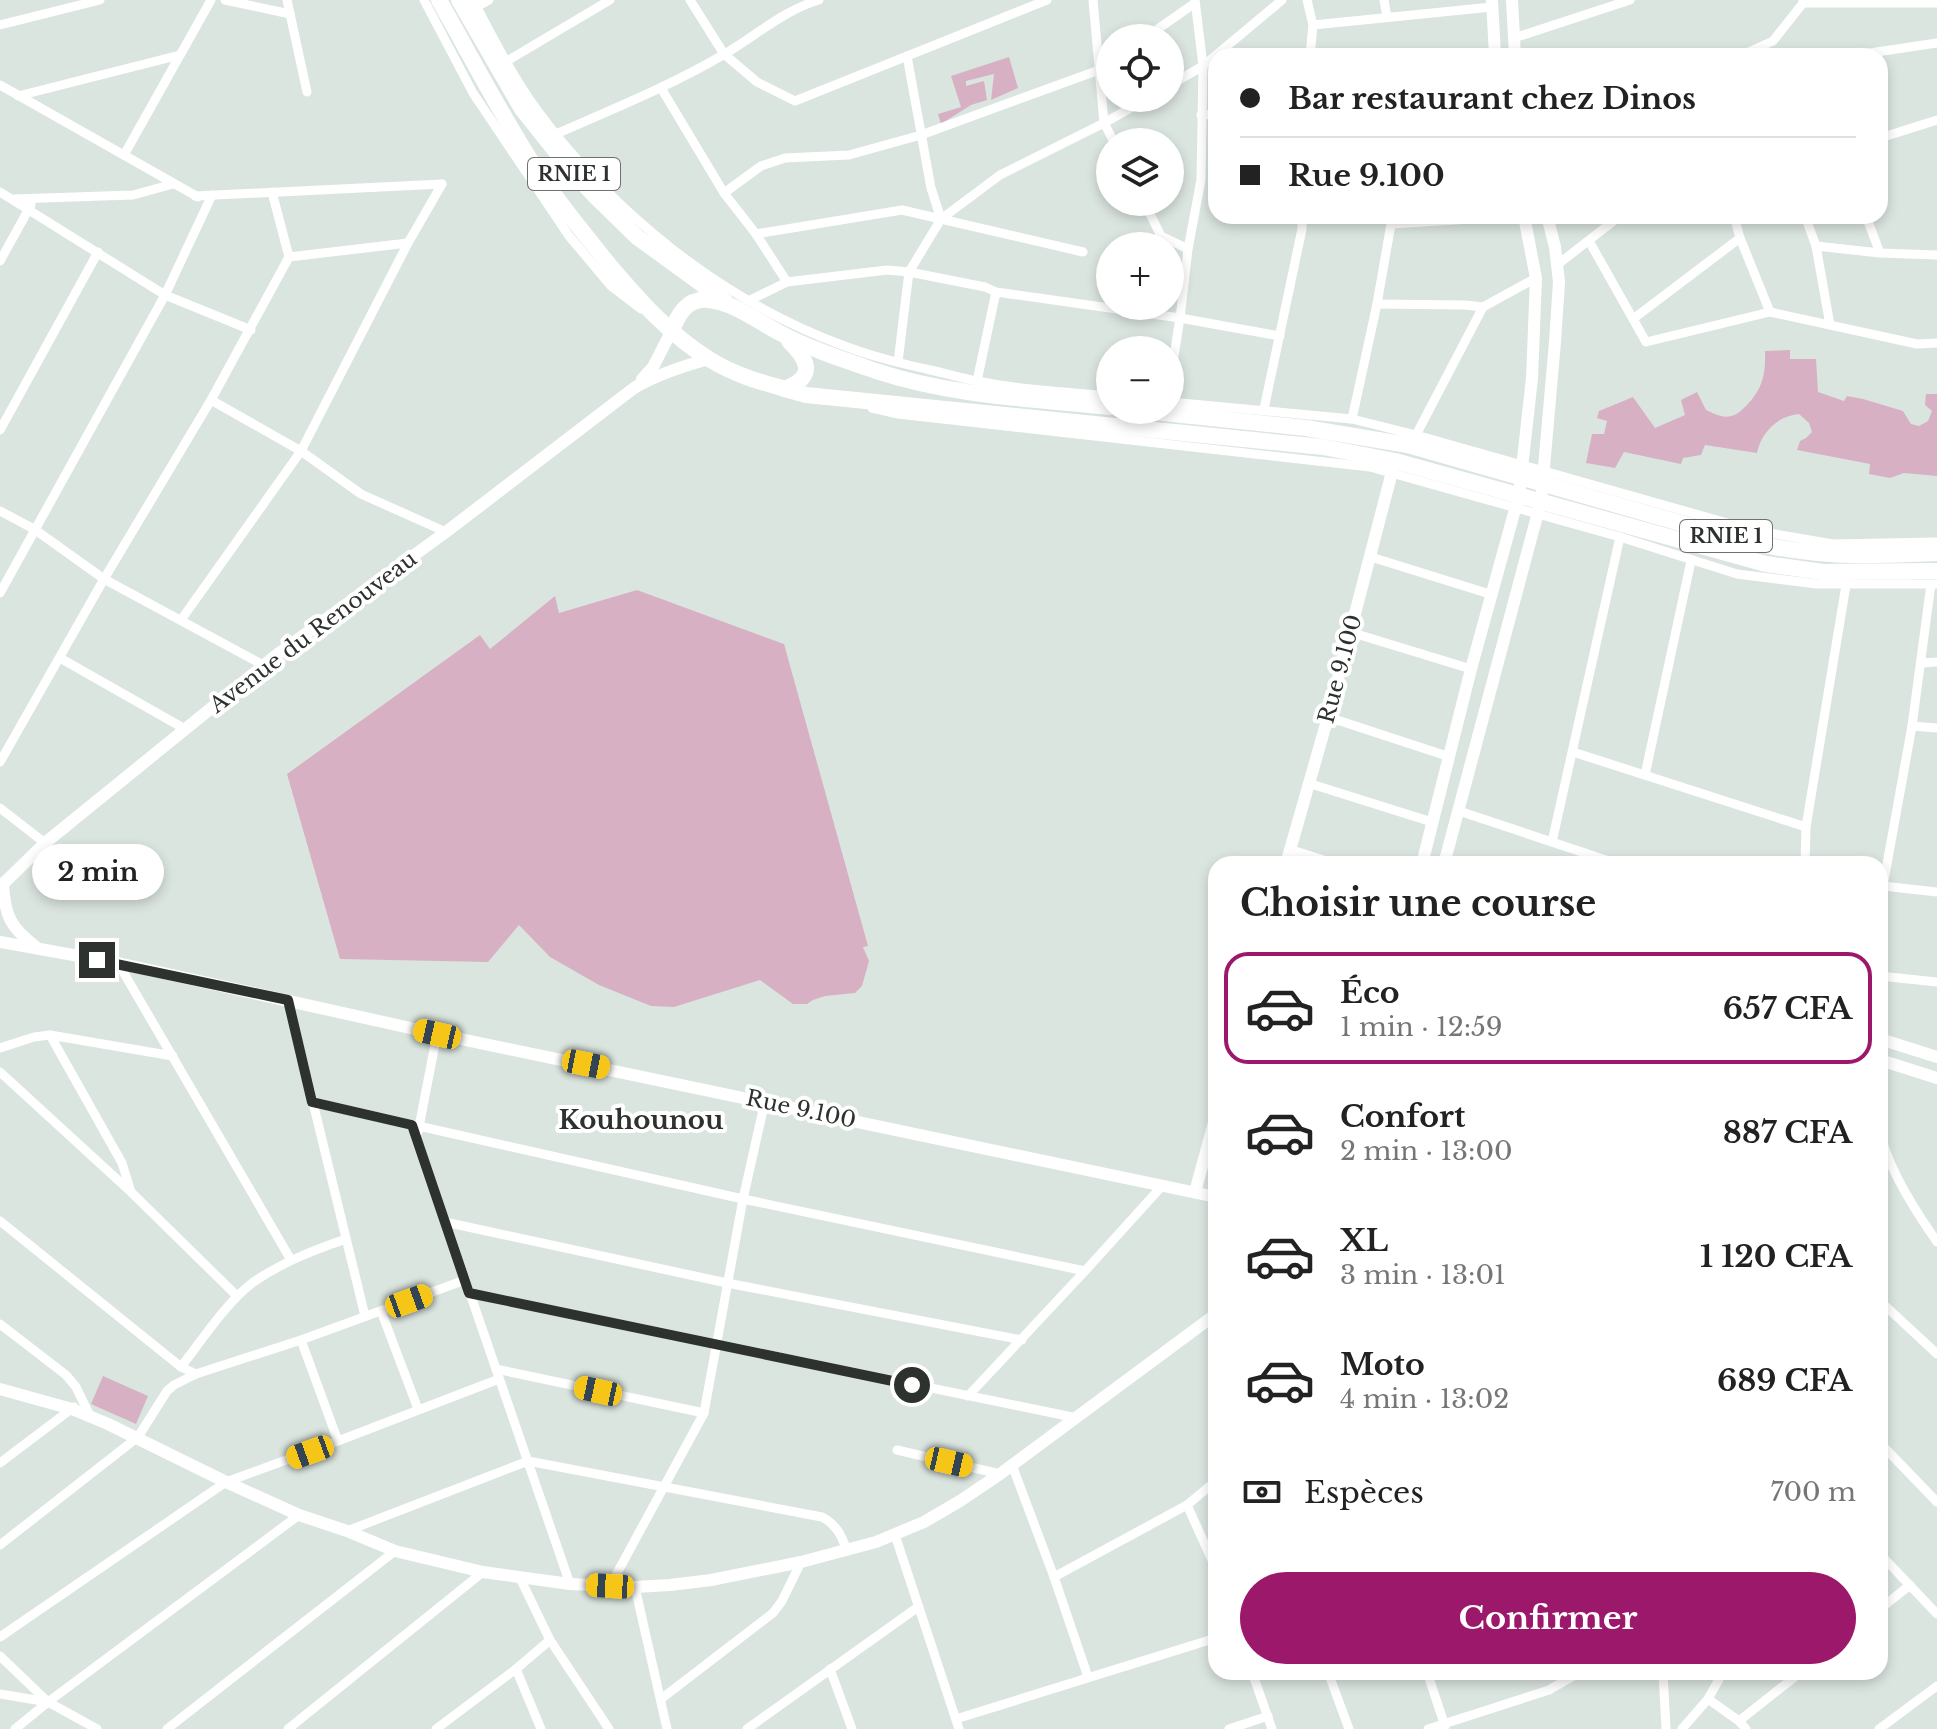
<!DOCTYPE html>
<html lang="fr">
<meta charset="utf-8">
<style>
body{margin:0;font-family:"Libre Baskerville",serif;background:#f6f6f6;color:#222;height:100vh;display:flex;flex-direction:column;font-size:30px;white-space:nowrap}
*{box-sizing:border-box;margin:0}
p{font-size:26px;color:#767676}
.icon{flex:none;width:44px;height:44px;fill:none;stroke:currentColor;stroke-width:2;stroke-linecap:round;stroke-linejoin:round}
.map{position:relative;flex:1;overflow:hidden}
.drawer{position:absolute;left:1208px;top:856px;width:680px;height:824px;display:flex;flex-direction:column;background:#fff;border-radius:24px;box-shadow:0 4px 12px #0003}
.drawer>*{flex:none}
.top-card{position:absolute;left:1208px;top:48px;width:680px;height:176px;border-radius:24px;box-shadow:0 4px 12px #0003;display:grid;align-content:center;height:176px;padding:0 32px;background:#fff}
.controls{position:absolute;left:1096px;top:24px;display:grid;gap:16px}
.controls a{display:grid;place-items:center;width:88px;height:88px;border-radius:50%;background:#fff;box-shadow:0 4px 12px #0003;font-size:40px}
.end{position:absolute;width:36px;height:36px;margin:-18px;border:10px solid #2e322f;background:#fff;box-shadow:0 0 0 4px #fff}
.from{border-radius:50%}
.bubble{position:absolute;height:56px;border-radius:28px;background:#fff;box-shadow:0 4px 12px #0003;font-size:26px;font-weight:700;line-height:56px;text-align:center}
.car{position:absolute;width:24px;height:48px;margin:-24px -12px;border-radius:10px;box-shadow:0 0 6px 2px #0007;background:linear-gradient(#f5c518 24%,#345 0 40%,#f5c518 0 76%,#345 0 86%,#f5c518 0)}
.top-card b{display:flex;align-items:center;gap:28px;height:76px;font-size:30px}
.top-card b+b{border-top:2px solid #e0e0e0}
.top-card i{width:20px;height:20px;background:#222}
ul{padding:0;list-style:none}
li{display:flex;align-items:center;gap:24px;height:112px;margin:0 16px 12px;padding:0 16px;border:4px solid transparent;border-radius:24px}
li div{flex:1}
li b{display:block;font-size:30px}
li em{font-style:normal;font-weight:700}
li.selected{border-color:#9b186b}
li>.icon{width:72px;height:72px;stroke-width:1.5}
h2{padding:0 32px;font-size:36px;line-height:96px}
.pay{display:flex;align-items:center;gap:20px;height:88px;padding:0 32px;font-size:30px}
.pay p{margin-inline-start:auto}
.primary-button{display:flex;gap:16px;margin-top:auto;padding:16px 32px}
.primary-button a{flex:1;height:92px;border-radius:48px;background:#9b186b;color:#fff;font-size:32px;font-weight:700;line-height:92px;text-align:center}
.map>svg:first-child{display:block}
</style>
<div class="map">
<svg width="1937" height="1729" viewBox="0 0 1937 1729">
<rect width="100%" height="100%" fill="#dbe5df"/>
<g fill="#d7b1c3">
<polygon points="1009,57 1018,88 991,100 994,74 966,81 966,86 984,81 987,100 971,105 941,124 938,114 961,107 951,76"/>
<path d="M 1790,350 L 1790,359 L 1816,359 L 1818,392 L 1844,401 L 1847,396 L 1863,399 L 1903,411 L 1911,424 L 1919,426 L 1928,421 L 1932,411 L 1925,405 L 1926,394 L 1937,394 L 1937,476 L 1904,473 L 1890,478 L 1869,474 L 1870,464 L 1797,450 L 1800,441 L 1806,438 L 1812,432 L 1809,423 L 1799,414 C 1778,416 1761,432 1757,453 L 1705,445 L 1701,455 L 1683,458 L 1681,464 L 1624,452 L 1615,468 L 1586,463 L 1592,434 L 1604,434 L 1607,421 L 1597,418 L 1599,411 L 1633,397 L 1655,428 L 1685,415 L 1681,400 L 1697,392 L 1706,410 C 1713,413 1723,419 1731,416 C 1737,415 1743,409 1747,405 C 1763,389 1766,372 1765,351 Z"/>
<polygon points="637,590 784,644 868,946 863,947 869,961 862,986 855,993 825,996 813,1000 807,1004 793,1004 760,980 674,1007 651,1006 599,985 550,957 519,925 488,962 340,959 287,774 480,635 490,649 555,596 559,613"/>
<polygon points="103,1376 148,1396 136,1424 91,1404"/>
</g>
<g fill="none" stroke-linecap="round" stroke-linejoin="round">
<g stroke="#fff" stroke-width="9">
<polyline points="225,0 290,14"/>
<polyline points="287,0 307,92"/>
<polyline points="424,0 473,93 569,236 611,286 641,309"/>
<path d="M 473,0 C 493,37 512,76 537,110 C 613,213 721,300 842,345 C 870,356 900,363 930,370 C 945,373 961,378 977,381 C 1021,390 1066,392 1110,396"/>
<polyline points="690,0 724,54 757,82 795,101 1047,0"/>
<polyline points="1093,0 1104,123 1114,142"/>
<polyline points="1307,0 1313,25 1310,56"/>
<polyline points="1384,0 1387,17"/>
<polyline points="1803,3 1937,3"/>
<polyline points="476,7 489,0"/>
<polyline points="0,25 100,0"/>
<polyline points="1313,25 1492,7"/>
<polyline points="1145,38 1195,3"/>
<polyline points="1514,38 1630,0"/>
<polyline points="907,56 931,188 941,219"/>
<polyline points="1740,56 1773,41 1803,3 1803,0"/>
<polyline points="1850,56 1937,43"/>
<polyline points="507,61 610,0"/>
<polyline points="0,85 198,197"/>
<polyline points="1170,85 1203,66 1282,0"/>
<polyline points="661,88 724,193 756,234 787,282"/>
<polyline points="18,96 180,55"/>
<polyline points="1201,115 1216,114"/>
<path d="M 556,134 C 613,109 670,86 723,55 C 754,37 784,10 819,0"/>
<polyline points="1880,138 1937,120"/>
<polyline points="124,155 211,0"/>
<polyline points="0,192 165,295 251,330"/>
<polyline points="724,193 761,166 785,158 849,155 921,135 1099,70 1110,63"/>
<polyline points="195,196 442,184"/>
<polyline points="14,199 133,195 173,184"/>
<polyline points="1144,202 1161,236 1188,249"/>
<polyline points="1734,216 1740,238 1770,312"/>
<polyline points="1805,216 1816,246 1830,325"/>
<polyline points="1866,216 1880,253"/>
<polyline points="1391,224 1521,216"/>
<polyline points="756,234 902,210 1083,252"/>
<polyline points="1589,241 1646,342 1770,312 1917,344 1937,343"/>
<polyline points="1816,246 1880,253 1937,255"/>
<polyline points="289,257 408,243"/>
<polyline points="0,261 31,205"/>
<polyline points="1557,265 1620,216"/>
<polyline points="750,300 787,282 887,270 909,272 985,287 996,292 1180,318 1280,336"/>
<polyline points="1377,304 1465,305 1483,307"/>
<polyline points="1633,319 1740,238"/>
<polyline points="898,362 909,272 941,219 1000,175 1104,123 1148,98"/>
<polyline points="977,381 996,292"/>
<polyline points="1170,381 1180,318 1188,249 1201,180 1203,66 1195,0"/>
<polyline points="211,400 301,451 361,494 446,532"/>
<polyline points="1170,402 1352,419 1416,435 1752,530 1833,544 1937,542"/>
<polyline points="872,408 898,414 1370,467 1620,537 1737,574 1817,584 1937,584"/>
<polyline points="1264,409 1302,229 1302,216"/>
<polyline points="1352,419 1377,304 1391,224 1390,216"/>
<polyline points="0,430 98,252"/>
<polyline points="1416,435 1483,307 1536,278"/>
<polyline points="0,511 34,529 104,579 265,666"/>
<polyline points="1371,557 1493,595"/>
<polyline points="0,593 165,295 212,195"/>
<polyline points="181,620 301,451 408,243 442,184"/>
<polyline points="1350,632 1471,669"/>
<polyline points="60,658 185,729"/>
<polyline points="1922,663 1937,662"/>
<polyline points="1328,717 1450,757"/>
<polyline points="1912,726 1937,728"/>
<polyline points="1573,752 1806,827"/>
<polyline points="0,762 104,579 211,400 289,257 272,192"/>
<polyline points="1645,775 1691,561"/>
<polyline points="1308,783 1432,822"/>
<polyline points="0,808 45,843"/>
<polyline points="1459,811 1618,864"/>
<polyline points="1552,842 1620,537"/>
<polyline points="1805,864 1806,827 1846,585"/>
<polyline points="1883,886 1937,892"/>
<polyline points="1880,923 1883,886 1912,726 1931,584"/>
<polyline points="118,963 291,1260"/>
<polyline points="1880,976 1937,982"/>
<polyline points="288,1000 365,1316"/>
<polyline points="50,1035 122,1163 131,1192"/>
<polyline points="0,1048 34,1037 50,1035 173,1056"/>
<polyline points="0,1072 131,1192 237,1296"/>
<polyline points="312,1102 743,1199 1085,1271"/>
<polyline points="412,1125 570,1584"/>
<path d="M 1880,1130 C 1886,1166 1916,1212 1937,1242"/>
<polyline points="418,1132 437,1034"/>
<polyline points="0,1221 181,1367 196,1374"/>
<polyline points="445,1222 727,1283 1022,1340"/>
<polyline points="469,1293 1077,1418"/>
<polyline points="1880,1301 1937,1354"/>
<polyline points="381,1311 418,1409"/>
<polyline points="0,1324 66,1375 76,1387 90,1416"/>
<polyline points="301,1340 338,1441"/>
<path d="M 181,1367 C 202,1340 228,1300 255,1281 C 283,1262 314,1250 346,1239"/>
<polyline points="496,1369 704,1413"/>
<polyline points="968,1396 1085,1271 1162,1186"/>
<polyline points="1880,1443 1937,1502"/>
<polyline points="897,1450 1000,1474"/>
<polyline points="0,1463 74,1407"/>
<polyline points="1012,1465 1054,1577 1088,1677"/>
<polyline points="1187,1505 1216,1569"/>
<path d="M 347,1531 L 528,1461 L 822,1517 C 837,1525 841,1535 847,1550"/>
<polyline points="895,1535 959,1729"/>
<polyline points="0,1545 138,1437 167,1391 174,1385 196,1374 301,1340 465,1280"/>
<polyline points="1880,1554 1937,1614"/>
<polyline points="1054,1577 1187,1505 1216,1481"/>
<polyline points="520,1578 550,1640 609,1729"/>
<polyline points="610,1586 704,1413 743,1199 765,1101"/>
<polyline points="635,1587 667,1729"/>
<polyline points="1880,1609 1910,1585"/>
<polyline points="0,1637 226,1482 338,1441 499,1379"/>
<polyline points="0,1656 48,1702 97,1729"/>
<polyline points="516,1669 541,1729"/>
<polyline points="830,1669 852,1729"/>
<polyline points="1252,1672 1272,1729"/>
<polyline points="1328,1672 1349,1729"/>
<polyline points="1427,1672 1445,1726"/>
<polyline points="1663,1672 1666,1729"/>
<polyline points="0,1694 48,1702"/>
<polyline points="661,1699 773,1613 782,1601 801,1562"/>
<polyline points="1708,1699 1739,1721 1746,1729"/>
<polyline points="956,1719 1216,1638"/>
<polyline points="1739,1721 1801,1672"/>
<polyline points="15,1729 48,1702 299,1515"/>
<polyline points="167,1729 395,1551"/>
<polyline points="288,1729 483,1572"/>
<polyline points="436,1729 516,1669 550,1640"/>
<polyline points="747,1729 918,1607"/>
<polyline points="1229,1729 1268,1716"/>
<polyline points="1428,1729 1549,1690 1580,1672"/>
<polyline points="1682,1729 1708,1699 1723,1672"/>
<polyline points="1879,1729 1937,1686"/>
</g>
<g stroke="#fff" stroke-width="12">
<polyline points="1492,0 1495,56"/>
<polyline points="1512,0 1515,56"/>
<polyline points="642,379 653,367 671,332"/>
<polyline points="1290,851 1331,864"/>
<polyline points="1286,864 1328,717 1392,472"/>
<polyline points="1422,864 1471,669 1519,495 1532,378 1536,278 1524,216"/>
<polyline points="1444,864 1541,501 1555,342 1559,282 1555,247 1547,216"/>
<path d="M 3,884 C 5,916 10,927 36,947"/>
<path d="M 0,887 L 45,843 L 279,653 L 446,532 L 634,388 C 658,374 683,366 709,359"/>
<polyline points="0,942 118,963 437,1034 1216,1197"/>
<polyline points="1880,1039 1937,1057"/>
<polyline points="1880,1060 1937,1078"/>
<polyline points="1195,1192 1216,1115"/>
<polyline points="0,1389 72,1409 108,1424 226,1482 299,1515 347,1531 395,1551 483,1572 570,1584 635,1587 670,1585 711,1580 801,1562 876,1542 924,1522 960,1501 1000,1474 1216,1314"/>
</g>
<g stroke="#fff" stroke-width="16">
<path d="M 439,0 C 472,58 503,119 540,175 C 562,207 587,237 611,267 C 640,301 670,335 709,359 C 739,378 772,385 806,395 L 1323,447 L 1395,461 L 1766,564 L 1823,572 L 1937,571"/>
<polyline points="459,0 522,109 569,168 595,196 637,237 725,301"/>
<path d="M 671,332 C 678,315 687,297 709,300 C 735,303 757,321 780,333 C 810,349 844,360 876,371 C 951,396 1032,399 1110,407"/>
<path d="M 784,389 C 816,377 809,361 789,341"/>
<path d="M 1135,410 L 1306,428 L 1408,445 L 1743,541 C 1771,547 1800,552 1830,554 C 1865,557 1901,554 1937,553"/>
</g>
</g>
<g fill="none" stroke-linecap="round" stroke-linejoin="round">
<polyline stroke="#2e322f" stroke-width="10" points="97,960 288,1000 312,1102 412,1125 469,1293 912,1385"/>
</g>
<g text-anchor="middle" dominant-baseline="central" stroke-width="8" stroke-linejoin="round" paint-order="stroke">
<g fill="#fff" stroke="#6d706d" stroke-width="2">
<rect x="528" y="158" width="92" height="32" rx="6"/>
<rect x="1680" y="520" width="92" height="32" rx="6"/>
</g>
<g font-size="20" font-weight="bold" fill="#2e322f">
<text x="574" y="174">RNIE 1</text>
<text x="1726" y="536">RNIE 1</text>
</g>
<g font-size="22" fill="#2e322f" stroke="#fff">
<text transform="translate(313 632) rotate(-37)">Avenue du Renouveau</text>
<text transform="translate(1340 669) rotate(-75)">Rue 9.100</text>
<text transform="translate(801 1109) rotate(12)">Rue 9.100</text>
</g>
<g font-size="26" font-weight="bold" fill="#2e322f" stroke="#fff">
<text x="641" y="1120">Kouhounou</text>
</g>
</g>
</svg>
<div class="controls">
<a><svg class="icon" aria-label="locate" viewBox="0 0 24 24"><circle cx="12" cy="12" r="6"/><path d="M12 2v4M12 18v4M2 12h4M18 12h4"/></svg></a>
<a><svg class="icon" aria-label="layers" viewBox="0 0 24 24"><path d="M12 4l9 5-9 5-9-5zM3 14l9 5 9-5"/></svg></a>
<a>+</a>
<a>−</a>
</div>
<i class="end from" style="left:912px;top:1385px"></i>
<i class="end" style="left:97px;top:960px"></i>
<div class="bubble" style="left:32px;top:844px;width:132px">2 min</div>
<i class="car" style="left:437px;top:1034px;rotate:283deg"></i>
<i class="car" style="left:586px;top:1064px;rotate:101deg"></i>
<i class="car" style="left:409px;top:1301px;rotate:70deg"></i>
<i class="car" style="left:598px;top:1391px;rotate:282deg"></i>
<i class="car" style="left:310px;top:1452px;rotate:250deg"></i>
<i class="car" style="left:949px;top:1462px;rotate:103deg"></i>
<i class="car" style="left:610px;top:1586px;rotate:273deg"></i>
<div class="top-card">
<b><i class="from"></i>Bar restaurant chez Dinos</b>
<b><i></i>Rue 9.100</b>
</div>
<section class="drawer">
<h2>Choisir une course</h2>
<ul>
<li class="selected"><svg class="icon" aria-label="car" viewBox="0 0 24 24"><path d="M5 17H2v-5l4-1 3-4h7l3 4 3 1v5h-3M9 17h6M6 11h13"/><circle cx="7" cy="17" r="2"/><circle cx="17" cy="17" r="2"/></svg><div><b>Éco</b><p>1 min · 12:59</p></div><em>657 CFA</em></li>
<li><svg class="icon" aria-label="car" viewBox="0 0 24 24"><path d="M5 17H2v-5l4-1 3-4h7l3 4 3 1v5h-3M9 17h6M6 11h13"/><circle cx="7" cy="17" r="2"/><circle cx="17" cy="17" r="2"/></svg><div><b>Confort</b><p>2 min · 13:00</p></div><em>887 CFA</em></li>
<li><svg class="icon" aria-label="car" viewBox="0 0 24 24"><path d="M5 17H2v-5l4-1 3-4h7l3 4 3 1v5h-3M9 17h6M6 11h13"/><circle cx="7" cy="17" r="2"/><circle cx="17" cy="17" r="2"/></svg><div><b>XL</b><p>3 min · 13:01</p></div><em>1 120 CFA</em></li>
<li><svg class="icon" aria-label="car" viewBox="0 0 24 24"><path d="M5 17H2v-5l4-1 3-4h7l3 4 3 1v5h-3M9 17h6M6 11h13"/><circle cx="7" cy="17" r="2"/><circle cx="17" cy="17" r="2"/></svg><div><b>Moto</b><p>4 min · 13:02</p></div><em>689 CFA</em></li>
</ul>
<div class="pay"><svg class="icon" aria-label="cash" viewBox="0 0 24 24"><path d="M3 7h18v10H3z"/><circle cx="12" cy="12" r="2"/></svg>Espèces<p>700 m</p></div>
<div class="primary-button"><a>Confirmer</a></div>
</section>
</div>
